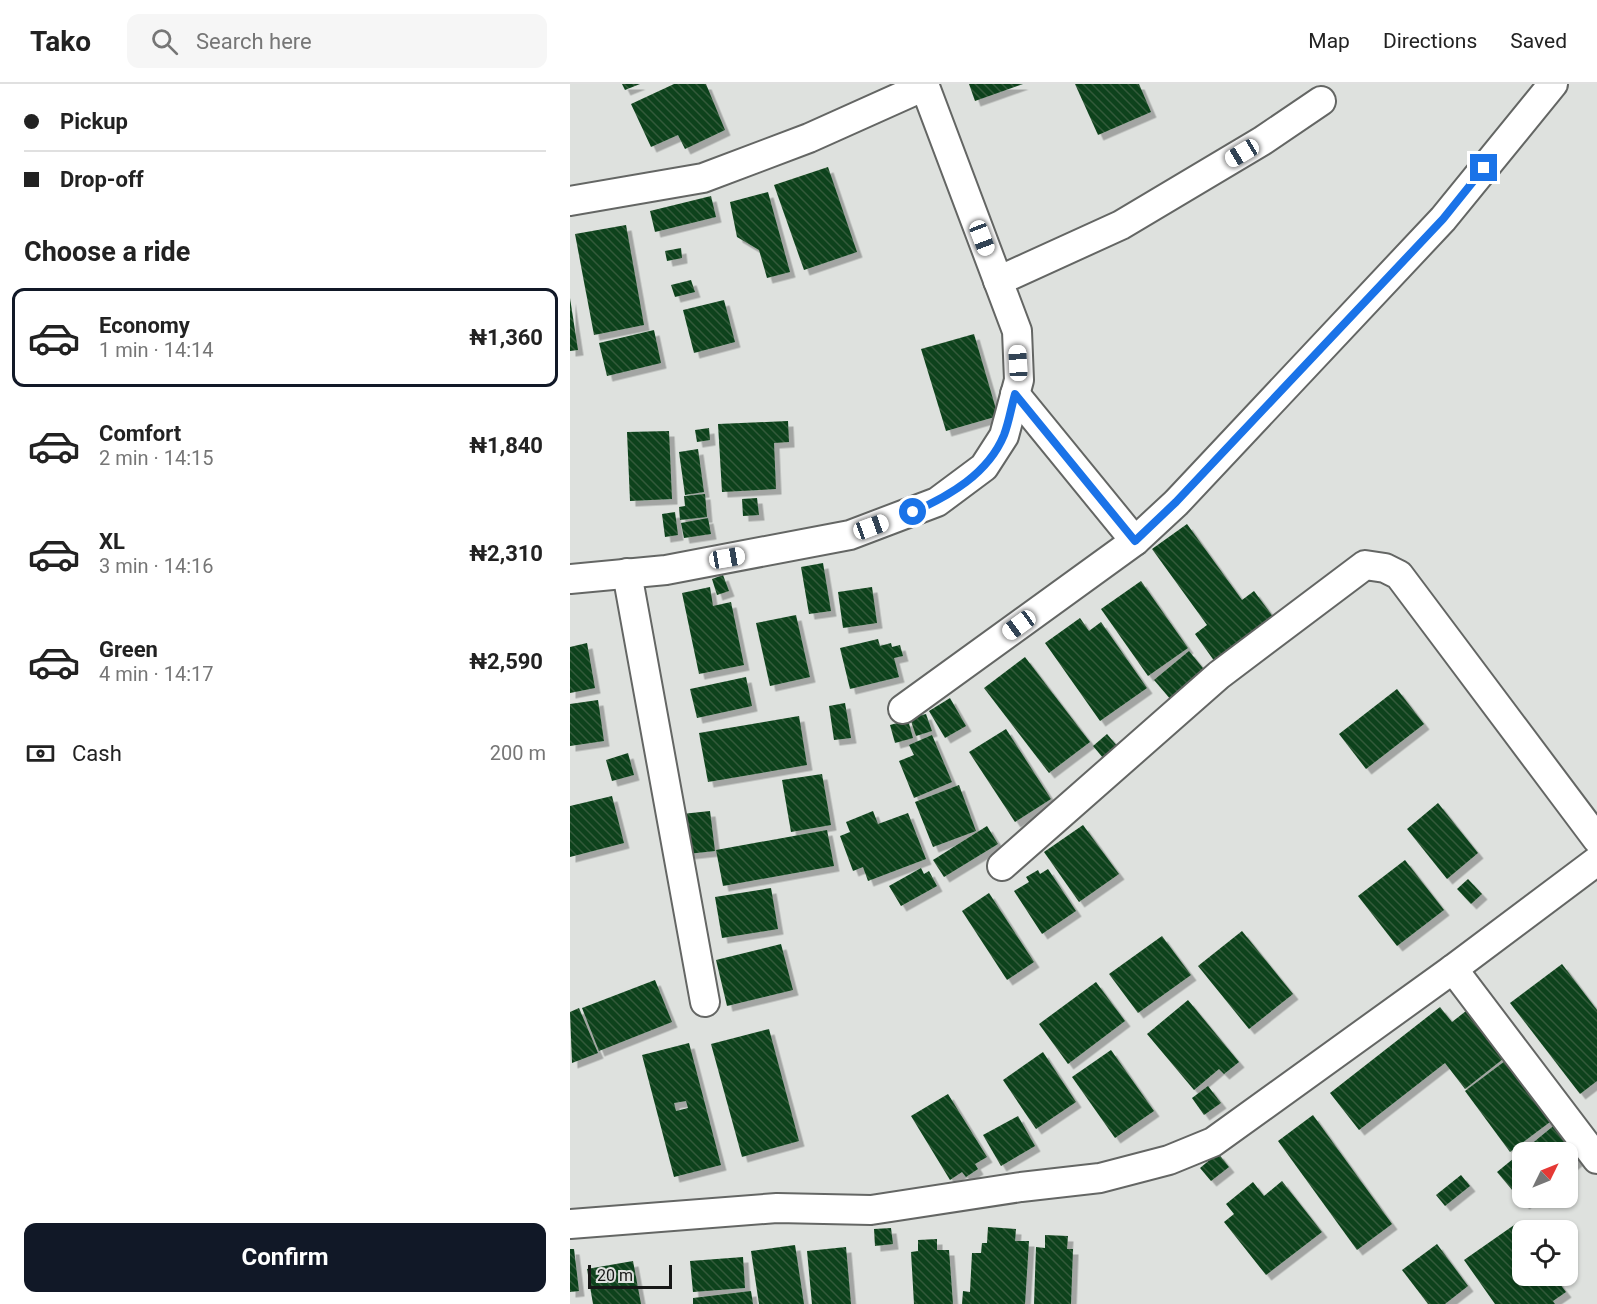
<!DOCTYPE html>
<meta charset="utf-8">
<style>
body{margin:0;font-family:Roboto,sans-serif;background:#f6f6f6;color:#222;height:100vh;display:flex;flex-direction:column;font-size:22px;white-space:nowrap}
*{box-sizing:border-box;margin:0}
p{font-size:20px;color:#767676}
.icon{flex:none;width:33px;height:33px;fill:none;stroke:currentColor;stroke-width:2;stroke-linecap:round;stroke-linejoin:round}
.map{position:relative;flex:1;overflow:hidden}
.side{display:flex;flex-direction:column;background:#fff;width:570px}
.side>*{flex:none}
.hud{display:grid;align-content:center;height:132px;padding:0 24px;background:#fff}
.needle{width:39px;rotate:47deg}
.buttons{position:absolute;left:942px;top:1058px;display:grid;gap:12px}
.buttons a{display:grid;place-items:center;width:66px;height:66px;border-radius:12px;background:#fff;box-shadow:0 2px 4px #0004;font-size:30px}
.scale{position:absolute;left:18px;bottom:15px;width:84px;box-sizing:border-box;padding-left:6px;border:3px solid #161716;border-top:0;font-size:16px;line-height:21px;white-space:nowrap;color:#161716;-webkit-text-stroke:4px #dee1de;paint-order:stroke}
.end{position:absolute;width:27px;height:27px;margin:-14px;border:8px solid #1a73e8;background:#fff;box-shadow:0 0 0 3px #fff}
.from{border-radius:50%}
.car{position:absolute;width:18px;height:36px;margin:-18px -9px;border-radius:8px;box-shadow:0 0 4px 2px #0007;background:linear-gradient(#fff 24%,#345 0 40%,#fff 0 76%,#345 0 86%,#fff 0)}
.hud b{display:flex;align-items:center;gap:21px;height:57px;font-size:22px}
.hud b+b{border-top:2px solid #e0e0e0}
.hud i{width:15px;height:15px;background:#222}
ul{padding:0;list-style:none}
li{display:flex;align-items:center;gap:18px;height:99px;margin:0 12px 9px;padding:0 12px;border:3px solid transparent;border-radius:12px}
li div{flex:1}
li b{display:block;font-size:22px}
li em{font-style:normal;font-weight:700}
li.active{border-color:#111827}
li>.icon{width:54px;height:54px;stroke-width:1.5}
h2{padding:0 24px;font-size:27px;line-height:72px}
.pay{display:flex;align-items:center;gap:15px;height:66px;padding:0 24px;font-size:22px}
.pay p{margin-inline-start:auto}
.action{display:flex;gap:12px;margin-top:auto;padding:12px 24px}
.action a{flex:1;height:69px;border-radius:12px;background:#111827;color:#fff;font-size:24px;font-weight:700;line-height:69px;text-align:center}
header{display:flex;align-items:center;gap:36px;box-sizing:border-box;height:84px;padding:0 30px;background:#fff;border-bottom:2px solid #e0e0e0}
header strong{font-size:28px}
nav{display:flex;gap:33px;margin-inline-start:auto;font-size:21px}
.search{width:420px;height:54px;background:#f6f6f6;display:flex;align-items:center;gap:15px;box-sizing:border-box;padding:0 21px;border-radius:12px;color:#767676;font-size:22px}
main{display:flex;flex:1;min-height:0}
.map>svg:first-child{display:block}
</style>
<header>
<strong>Tako</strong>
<div class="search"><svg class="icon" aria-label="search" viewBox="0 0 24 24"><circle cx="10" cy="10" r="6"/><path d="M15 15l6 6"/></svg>Search here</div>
<nav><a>Map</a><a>Directions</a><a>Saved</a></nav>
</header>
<main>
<section class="side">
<div class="hud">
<b><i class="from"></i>Pickup</b>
<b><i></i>Drop-off</b>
</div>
<h2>Choose a ride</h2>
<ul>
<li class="active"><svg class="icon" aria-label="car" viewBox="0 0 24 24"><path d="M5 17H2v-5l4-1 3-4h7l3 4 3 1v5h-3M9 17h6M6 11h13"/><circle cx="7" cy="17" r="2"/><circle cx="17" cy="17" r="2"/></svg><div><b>Economy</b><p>1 min · 14:14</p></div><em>₦1,360</em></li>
<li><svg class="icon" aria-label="car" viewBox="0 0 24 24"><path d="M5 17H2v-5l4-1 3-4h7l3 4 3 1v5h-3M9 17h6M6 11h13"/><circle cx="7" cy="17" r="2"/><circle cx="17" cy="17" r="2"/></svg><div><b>Comfort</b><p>2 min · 14:15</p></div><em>₦1,840</em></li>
<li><svg class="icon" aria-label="car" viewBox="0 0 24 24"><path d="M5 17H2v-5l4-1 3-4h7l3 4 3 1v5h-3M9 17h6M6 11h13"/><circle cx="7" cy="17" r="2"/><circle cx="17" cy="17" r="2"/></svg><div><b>XL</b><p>3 min · 14:16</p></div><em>₦2,310</em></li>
<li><svg class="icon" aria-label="car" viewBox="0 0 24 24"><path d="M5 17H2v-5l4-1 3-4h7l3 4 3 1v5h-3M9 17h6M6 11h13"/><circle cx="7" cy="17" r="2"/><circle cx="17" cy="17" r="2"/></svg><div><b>Green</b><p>4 min · 14:17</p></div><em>₦2,590</em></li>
</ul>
<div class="pay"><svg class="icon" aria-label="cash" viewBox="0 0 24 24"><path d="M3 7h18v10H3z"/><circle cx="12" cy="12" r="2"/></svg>Cash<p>200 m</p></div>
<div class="action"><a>Confirm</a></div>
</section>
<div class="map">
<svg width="1027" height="1220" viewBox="0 0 1027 1220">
<defs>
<pattern id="building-back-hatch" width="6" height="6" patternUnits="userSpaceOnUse" patternTransform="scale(1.5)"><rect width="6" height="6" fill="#10421b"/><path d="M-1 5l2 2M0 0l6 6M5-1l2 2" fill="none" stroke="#325a3b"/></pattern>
<filter id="shadow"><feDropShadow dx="5.5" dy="5.5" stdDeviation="0" flood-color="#0004"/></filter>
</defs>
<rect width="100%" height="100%" fill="#dee1de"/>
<g fill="url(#building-back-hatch)" fill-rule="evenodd" filter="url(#shadow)">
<polygon points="52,0 70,0 55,6"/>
<polygon points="104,0 136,0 155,46 115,65 108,51 81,63 61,20"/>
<polygon points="399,0 453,0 405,17"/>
<polygon points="505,0 569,0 581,28 528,51"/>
<polygon points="258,83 287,168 234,186 204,101"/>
<polygon points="198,108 220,188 197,194 189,166 167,153 160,118"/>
<polygon points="141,112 146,133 85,148 80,127"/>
<polygon points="56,141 74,241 24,251 5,150"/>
<polygon points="111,164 112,174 97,177 95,167"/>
<polygon points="121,196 125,208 105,213 101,201"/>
<polygon points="0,214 8,266 0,267"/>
<polygon points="154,216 165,258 124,269 113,226"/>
<polygon points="84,246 91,279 37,292 29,259"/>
<polygon points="404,250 428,332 376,347 351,265"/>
<polygon points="218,337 219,358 204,359 206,405 152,408 148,340"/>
<polygon points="139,344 140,356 127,358 125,346"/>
<polygon points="99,347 102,415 60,417 57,348"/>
<polygon points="128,365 134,408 115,411 109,368"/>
<polygon points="135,410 137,433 110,436 109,423 115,422 114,412"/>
<polygon points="187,414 189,431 173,432 172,415"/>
<polygon points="105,428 108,451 95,453 92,430"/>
<polygon points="138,434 141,450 114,454 111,439"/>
<polygon points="617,440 672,516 684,507 704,534 645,578 625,550 637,541 582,465"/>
<polygon points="253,479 261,527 239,530 231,483"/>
<polygon points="153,491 159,507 147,511 142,495"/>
<polygon points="571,497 618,564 578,592 531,525"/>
<polygon points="140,503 143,522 161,518 174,581 129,590 112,509"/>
<polygon points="302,503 307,539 273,544 268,508"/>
<polygon points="226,531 240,593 200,602 186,539"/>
<polygon points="510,534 519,547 531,538 577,604 530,637 475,559"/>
<polygon points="308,555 310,562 321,559 322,563 330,561 333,572 324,574 329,593 280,605 270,564"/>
<polygon points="17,559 25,604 0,609 0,563"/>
<polygon points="619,567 637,589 602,617 584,596"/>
<polygon points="455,573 520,658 479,689 414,604"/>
<polygon points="176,593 182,622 127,634 120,605"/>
<polygon points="827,605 854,640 796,685 769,650"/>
<polygon points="380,614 396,642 375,654 359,627"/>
<polygon points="28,616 34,657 0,662 0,620"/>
<polygon points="275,619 281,654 264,656 259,622"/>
<polygon points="356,630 362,647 346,652 340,634"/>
<polygon points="229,632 237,681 138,698 129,649"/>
<polygon points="338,636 343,654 325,659 320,641"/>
<polygon points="436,645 481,715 445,738 399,668"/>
<polygon points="537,650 548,663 534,675 523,662"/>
<polygon points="362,651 382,698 344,714 329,677 344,671 339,661"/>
<polygon points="58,669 64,691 42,697 36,676"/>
<polygon points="252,690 261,741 221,748 212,696"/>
<polygon points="389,701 406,747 363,763 345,718"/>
<polygon points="42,712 54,759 0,773 0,722"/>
<polygon points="868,719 908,769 877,795 837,745"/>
<polygon points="140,727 145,767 117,770 112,730"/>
<polygon points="303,727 308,740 338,729 356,775 298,797 293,783 283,787 270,752 280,748 276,738"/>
<polygon points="513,741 549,790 509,818 474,768"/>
<polygon points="417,742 428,760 374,793 363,776"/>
<polygon points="257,746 264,782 153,802 146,766"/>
<polygon points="835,776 874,826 827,862 788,812"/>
<polygon points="351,784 354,790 359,787 367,802 331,822 319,802"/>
<polygon points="478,785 506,827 472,850 444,807 459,798 456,793 468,786 470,790"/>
<polygon points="898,795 912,810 901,820 887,805"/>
<polygon points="201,804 208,845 152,854 145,813"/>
<polygon points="419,809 464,878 437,896 392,827"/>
<polygon points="672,847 723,910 679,945 628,882"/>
<polygon points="592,852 621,891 568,929 539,890"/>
<polygon points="211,860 223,906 157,922 146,876"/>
<polygon points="992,880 1027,926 1027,997 1010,1010 940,919"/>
<polygon points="85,896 102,938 29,967 12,924"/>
<polygon points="526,898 555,937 498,980 469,940"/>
<polygon points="618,916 669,978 654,990 649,985 624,1006 577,950"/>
<polygon points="870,923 882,938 896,927 933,975 895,1005 875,979 789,1046 760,1009"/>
<polygon points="9,924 28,969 2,979 0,928"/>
<polygon points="199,945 229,1057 172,1073 141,960"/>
<path d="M 119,959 L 151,1081 L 104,1093 L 72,971 ZM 116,1017 L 118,1024 L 106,1027 L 104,1019 Z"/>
<polygon points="541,966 584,1027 545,1054 502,993"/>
<polygon points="473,968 506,1018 466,1045 433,996"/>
<polygon points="935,977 980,1038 940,1068 895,1007"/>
<polygon points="638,1002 651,1019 634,1031 622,1014"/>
<polygon points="378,1010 417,1073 405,1080 408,1085 396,1093 392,1088 380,1096 341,1032"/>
<polygon points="743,1031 822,1140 787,1166 708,1057"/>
<polygon points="448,1032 465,1062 431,1082 413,1051"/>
<polygon points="987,1039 1014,1071 998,1084 998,1068 952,1068 952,1113 962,1113 954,1120 927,1088"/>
<polygon points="648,1069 659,1083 641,1097 630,1084"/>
<polygon points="891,1091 900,1102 875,1122 866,1111"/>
<polygon points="712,1097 752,1148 696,1191 654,1138 664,1130 656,1120 683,1098 694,1112"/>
<polygon points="947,1139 952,1148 952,1191 983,1191 996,1208 983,1217 985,1220 925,1220 894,1176"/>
<polygon points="418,1143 446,1145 445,1157 459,1157 455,1220 392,1220 393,1207 400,1208 402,1169 411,1169 412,1159 417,1159"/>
<polygon points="321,1144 323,1160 305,1162 304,1145"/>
<polygon points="475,1151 498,1152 497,1165 503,1165 501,1220 464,1220 466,1163 475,1164"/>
<polygon points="367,1155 367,1166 379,1166 383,1220 344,1220 341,1168 348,1167 348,1156"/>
<polygon points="867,1160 898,1202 875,1220 858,1220 832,1186"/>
<polygon points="225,1161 234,1220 189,1220 181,1167"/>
<polygon points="276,1163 281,1220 242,1220 237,1167"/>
<polygon points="0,1165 4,1165 9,1207 0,1208"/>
<polygon points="173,1173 175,1204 123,1208 120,1177"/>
<polygon points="63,1177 71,1220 23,1220 17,1185"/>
<polygon points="181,1207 183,1220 123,1220 123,1214"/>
</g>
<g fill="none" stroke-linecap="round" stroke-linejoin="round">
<defs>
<g id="minor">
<polyline points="0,117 133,94 239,54 355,2"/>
<polyline points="428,197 551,141 692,57 751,17"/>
<polyline points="445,310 565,457"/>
<polyline points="57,489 135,918"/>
<polyline points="0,495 96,486 280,451 367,418 414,383 434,352 449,296 447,247 354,0"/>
<polyline points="333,625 565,457 606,419 873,135 983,0"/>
<polyline points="432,782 649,591 795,481 815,484 829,491 1027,755"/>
<polyline points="883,885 1027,1075"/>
<polyline points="0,1140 207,1124 301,1126 451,1103 530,1094 599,1076 643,1058 883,885 1027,777"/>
</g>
</defs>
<use href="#minor" stroke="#646664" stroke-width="32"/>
<use href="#minor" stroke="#fff" stroke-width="28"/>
</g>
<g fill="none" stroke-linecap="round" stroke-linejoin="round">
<path stroke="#1a73e8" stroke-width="8" d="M 343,428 C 379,412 418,390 434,351 C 439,338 441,324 445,310 L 565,457 L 606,418 L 873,135 L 914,84"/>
</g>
</svg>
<div class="buttons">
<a><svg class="needle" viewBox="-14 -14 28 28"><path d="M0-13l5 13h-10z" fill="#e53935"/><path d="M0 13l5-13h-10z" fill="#767676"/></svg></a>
<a><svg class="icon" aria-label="locate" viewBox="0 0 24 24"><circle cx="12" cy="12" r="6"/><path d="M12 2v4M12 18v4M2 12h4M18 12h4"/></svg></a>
</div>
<div class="scale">20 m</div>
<i class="end from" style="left:343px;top:428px"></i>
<i class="end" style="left:914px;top:84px"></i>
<i class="car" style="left:672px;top:69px;rotate:239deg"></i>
<i class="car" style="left:412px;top:154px;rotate:159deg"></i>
<i class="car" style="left:448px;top:279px;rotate:357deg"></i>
<i class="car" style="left:301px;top:443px;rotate:70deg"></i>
<i class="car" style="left:157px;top:474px;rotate:80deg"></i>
<i class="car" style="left:449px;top:541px;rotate:234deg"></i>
</div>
</main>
